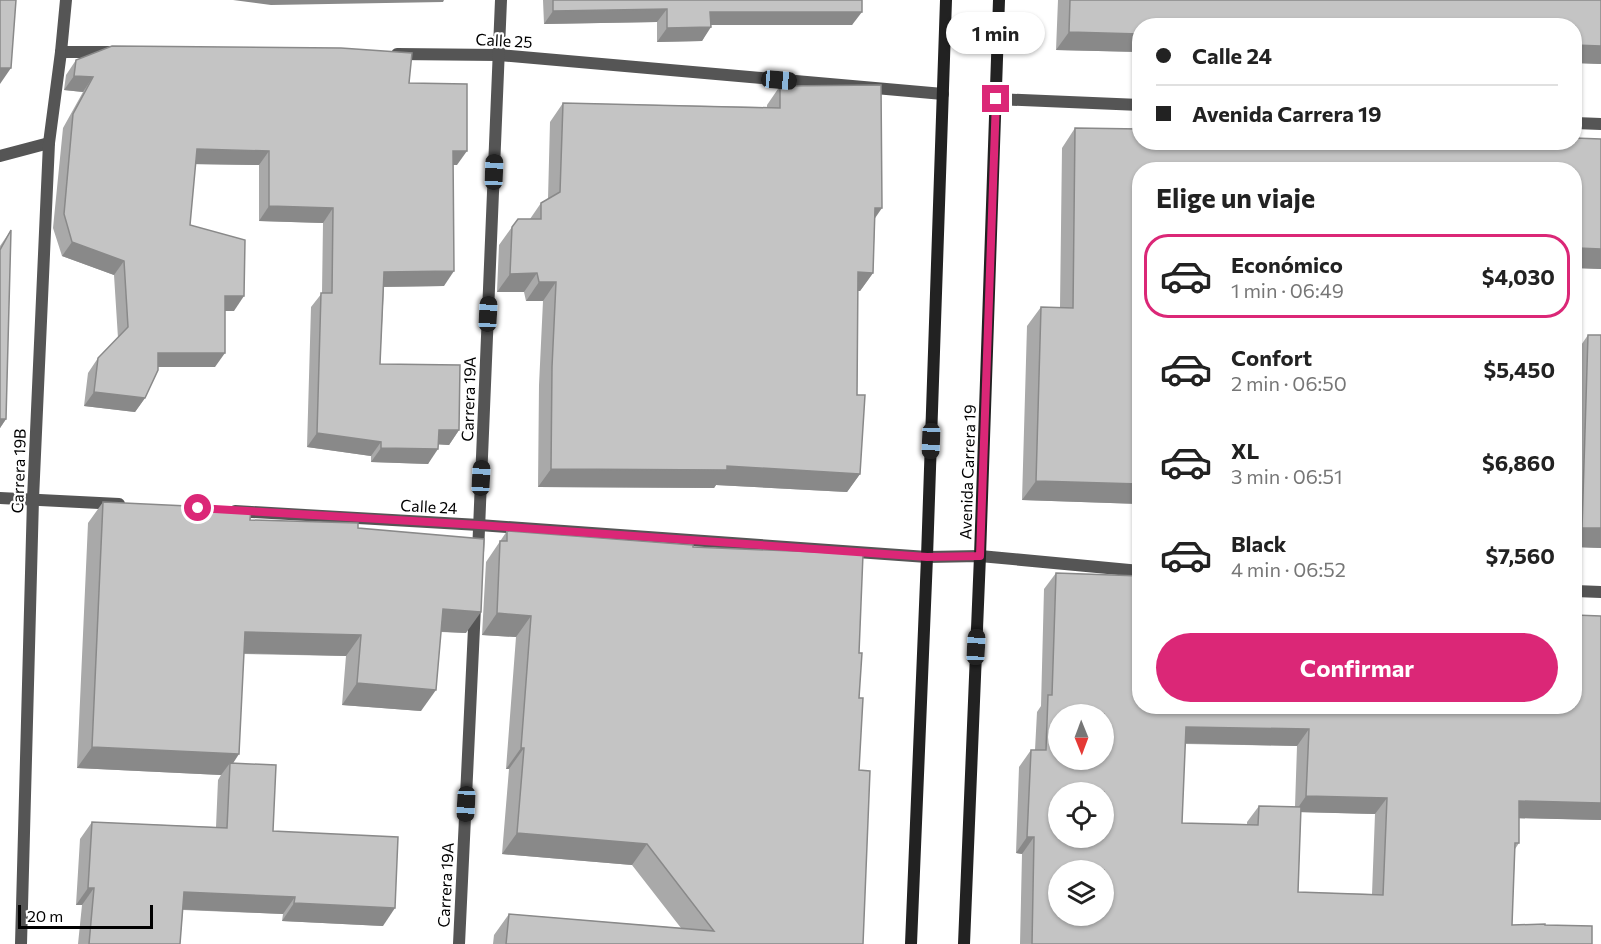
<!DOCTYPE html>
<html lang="es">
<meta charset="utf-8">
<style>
body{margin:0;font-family:Commissioner,sans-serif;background:#f6f6f6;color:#222;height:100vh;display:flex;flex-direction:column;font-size:22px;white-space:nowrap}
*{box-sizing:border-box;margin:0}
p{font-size:20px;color:#767676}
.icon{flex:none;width:33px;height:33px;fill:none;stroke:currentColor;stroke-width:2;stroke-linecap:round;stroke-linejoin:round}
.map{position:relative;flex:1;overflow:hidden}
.panel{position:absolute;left:1132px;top:162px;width:450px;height:552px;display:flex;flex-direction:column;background:#fff;border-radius:24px;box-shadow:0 2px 4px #0004}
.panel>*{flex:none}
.guide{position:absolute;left:1132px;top:18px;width:450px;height:132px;border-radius:24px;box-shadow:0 2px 4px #0004;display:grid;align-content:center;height:132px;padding:0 24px;background:#fff}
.needle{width:39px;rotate:179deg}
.fabs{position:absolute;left:1048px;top:704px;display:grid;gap:12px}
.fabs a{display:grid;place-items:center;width:66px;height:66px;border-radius:50%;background:#fff;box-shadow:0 2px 4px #0004;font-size:30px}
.scale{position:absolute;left:18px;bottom:15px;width:135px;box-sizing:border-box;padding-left:6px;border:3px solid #000;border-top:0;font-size:16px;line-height:21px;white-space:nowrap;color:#000;-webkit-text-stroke:4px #fff;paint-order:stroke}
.end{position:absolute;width:27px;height:27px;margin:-14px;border:8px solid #db2777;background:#fff;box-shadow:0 0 0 3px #fff}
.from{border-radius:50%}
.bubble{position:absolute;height:42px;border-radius:21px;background:#fff;box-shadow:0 2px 4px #0004;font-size:20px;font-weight:700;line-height:42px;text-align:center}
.car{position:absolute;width:18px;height:36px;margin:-18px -9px;border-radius:8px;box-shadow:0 0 4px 2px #0007;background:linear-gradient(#222 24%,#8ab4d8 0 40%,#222 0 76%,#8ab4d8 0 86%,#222 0)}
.guide b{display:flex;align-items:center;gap:21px;height:57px;font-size:22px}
.guide b+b{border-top:2px solid #e0e0e0}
.guide i{width:15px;height:15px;background:#222}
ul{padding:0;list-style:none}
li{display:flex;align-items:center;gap:18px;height:84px;margin:0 12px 9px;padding:0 12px;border:3px solid transparent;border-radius:24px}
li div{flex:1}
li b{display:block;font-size:22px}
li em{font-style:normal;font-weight:700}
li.active{border-color:#db2777}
li>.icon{width:54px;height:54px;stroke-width:1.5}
h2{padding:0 24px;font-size:27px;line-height:72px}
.action{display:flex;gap:12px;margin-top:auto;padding:12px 24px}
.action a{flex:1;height:69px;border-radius:36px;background:#db2777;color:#fff;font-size:24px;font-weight:700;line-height:69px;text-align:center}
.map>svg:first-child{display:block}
</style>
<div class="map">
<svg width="1601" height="944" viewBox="0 0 1601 944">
<rect width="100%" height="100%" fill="#fff"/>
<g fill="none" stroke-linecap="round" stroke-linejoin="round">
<g stroke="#555" stroke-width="12">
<polyline points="61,52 112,52"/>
<polyline points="397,54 499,55 943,94"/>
<polyline points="996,99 1140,105"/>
<polyline points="1575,123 1601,124"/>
<polyline points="0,156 49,143"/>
<polyline points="0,498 119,504"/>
<polyline points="235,511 479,525 927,557 980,556 1140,571"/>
<polyline points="478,553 501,0"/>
<polyline points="1575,591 1601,592"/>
<polyline points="21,944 33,499 49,143 61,52 66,0"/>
<polyline points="459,944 475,607"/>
</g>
<g stroke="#222" stroke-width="12">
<polyline points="911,944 927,557 946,0"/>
<polyline points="964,944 980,556 999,0"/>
</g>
</g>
<g fill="#a9a9a9" fill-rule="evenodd">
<polygon points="543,0 862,0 852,25 711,25 702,41 657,42 657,22 544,24"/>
<polygon points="1058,0 1601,0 1601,64 1575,63 1575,26 1140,26 1140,52 1056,50"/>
<polygon points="76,60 409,83 457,165 453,165 444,286 384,287 380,364 459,430 449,445 438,444 428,464 371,462 371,456 307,447 311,307 322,293 323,223 259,221 259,165 195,164 190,225 234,311 225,311 215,367 158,367 145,398 135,412 84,406 88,373 98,358 118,338 114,275 62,256 53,228 63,128 83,92 64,90 66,75"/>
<polygon points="780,86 875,219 873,273 860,291 858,291 857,395 860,474 847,492 716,485 714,488 538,487 539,385 543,301 526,301 524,292 497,292 499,245 512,227 530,219 541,203 548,199 550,122 563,103 767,107 767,105"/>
<polygon points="1075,128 1140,142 1575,142 1601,139 1601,269 1575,268 1575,170 1140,170 1140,504 1022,500 1027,326 1041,307 1060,307 1062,148"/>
<polygon points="11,230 6,419 0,428 0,246"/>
<polygon points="1588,335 1601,548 1575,547 1575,354"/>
<polygon points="103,502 250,520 358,528 466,633 441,632 421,711 342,705 346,656 244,654 233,763 273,831 383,926 282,921 283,914 183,910 180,944 78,944 82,905 76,905 80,839 92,822 216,827 218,780 221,775 77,768 88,523"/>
<polygon points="507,531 693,547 859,653 859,770 863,944 493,944 494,935 509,914 681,928 632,865 502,854 509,769 506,769 516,637 482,635 486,562"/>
<path d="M 1056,573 L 1140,706 L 1601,616 L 1601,820 L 1519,818 L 1519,843 L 1515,849 L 1512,925 L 1545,925 L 1592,944 L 1020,944 L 1022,854 L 1016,853 L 1019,767 L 1031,750 L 1035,750 L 1037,712 L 1041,706 L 1044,589 ZM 1185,744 L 1297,746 L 1295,807 L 1259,806 L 1247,822 L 1247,824 L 1182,823 ZM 1301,812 L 1375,814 L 1372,894 L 1298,892 Z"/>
</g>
<g fill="#898989">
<polygon points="233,0 444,0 443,2 271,5"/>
<polygon points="667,9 657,22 544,24 553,11"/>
<polygon points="710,12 862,12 852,25 701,25"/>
<polygon points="711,27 702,41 657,42 667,28"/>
<polygon points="1069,32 1140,34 1140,52 1056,50"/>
<polygon points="1575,45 1601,46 1601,64 1575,63"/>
<polygon points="0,68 11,68 0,84"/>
<polygon points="74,76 93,77 83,92 64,90"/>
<polygon points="197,149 269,151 259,165 187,164"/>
<polygon points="453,151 467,151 457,165 443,165"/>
<polygon points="269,206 333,208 323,223 259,221"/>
<polygon points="875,208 882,208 869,227"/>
<polygon points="72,242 124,261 114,275 62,256"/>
<polygon points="1579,248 1601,249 1601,269 1575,268 1575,254"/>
<polygon points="454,271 444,286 374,287 384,272"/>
<polygon points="858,272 873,273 860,291 845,290"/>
<polygon points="537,273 524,292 497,292 510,274"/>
<polygon points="539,282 556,282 543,301 526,301"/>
<polygon points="225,296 244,296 234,311 215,311"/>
<polygon points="158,353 225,353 215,367 148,367"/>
<polygon points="94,392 145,398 135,412 84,406"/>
<polygon points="0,419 6,419 0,428"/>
<polygon points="439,430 459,430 449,445 429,444"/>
<polygon points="317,433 381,442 371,456 307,447"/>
<polygon points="381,448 438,449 428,464 371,462"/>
<polygon points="727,466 860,474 847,492 716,485 714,488 538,487 551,469"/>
<polygon points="1036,481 1140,484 1140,504 1022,500"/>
<polygon points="1582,528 1601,528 1601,548 1575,547 1575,538"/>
<polygon points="443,609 481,612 466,633 428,631"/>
<polygon points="497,613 531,616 516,637 482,635"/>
<polygon points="245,632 361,635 346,656 230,653"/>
<polygon points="357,683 436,690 421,711 342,705"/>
<polygon points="1186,727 1309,729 1297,746 1174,743"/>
<polygon points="92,747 239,754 230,768 230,763 221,775 77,768"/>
<polygon points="521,748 524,748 509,769 506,769"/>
<polygon points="1306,796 1387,798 1375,814 1295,812"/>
<polygon points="1519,801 1601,803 1601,820 1508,818"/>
<polygon points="517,833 647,844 632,865 502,854"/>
<polygon points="1027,837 1034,837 1022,854 1016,853"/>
<polygon points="88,888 94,888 82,905 76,905"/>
<polygon points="184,892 295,897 283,914 172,909"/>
<polygon points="294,903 395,908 383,926 282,921"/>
</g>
<g fill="#c4c4c4" stroke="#898989" stroke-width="1.5" fill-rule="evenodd">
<polygon points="0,0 16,0 11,68 0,68"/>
<polygon points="553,0 862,0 862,12 710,12 711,27 667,28 667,9 553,11"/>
<polygon points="1070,0 1601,0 1601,46 1575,45 1575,26 1140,26 1140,34 1069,32"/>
<polygon points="112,46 341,48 412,53 409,83 467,84 467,151 453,151 454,271 384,272 380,364 460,365 459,430 439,430 438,449 381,448 381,442 317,433 321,293 332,293 333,208 269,206 269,151 197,149 190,225 245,240 244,296 225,296 225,353 158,353 158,370 145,398 94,392 98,358 128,327 124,261 72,242 64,214 73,114 93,77 74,76 76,60"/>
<polygon points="881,85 882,208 875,208 873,273 858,272 857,395 865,395 860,474 727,466 727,470 551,469 552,367 556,282 539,282 537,273 510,274 512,227 518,219 541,219 541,203 560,192 563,103 780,108 780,86"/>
<polygon points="1075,128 1140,129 1140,142 1575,142 1575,138 1601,139 1601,249 1579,248 1579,255 1575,255 1575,170 1140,170 1140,484 1036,481 1041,307 1073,308"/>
<polygon points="11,230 6,419 0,419 0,250"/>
<polygon points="1588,335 1601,335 1601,528 1582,528"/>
<polygon points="103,502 251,509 250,520 358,523 358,528 484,539 481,612 443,609 436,690 357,683 361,635 245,632 239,754 92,747"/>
<polygon points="507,531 693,545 693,547 863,554 859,653 862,653 859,698 863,698 859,770 870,771 863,944 506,944 509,914 714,931 647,844 517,833 524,748 521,748 531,616 497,613 500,541 507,541"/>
<path d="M 1056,573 L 1140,576 L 1140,706 L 1575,706 L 1575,615 L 1601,616 L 1601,803 L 1519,801 L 1519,843 L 1515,843 L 1512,925 L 1545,924 L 1545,925 L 1592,926 L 1592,944 L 1032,944 L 1034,837 L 1027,837 L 1031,750 L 1046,750 L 1048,695 L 1052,695 ZM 1059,714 L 1104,714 L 1104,759 L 1059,759 ZM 1186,727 L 1309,729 L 1306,796 L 1387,798 L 1383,895 L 1298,892 L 1301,807 L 1259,806 L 1258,825 L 1182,823 ZM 1059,792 L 1104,792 L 1104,837 L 1059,837 ZM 1059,870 L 1104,870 L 1104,915 L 1059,915 Z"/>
<polygon points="230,763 276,765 273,831 398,837 395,908 294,903 295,897 184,892 180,944 89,944 94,888 88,888 92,822 227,828"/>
</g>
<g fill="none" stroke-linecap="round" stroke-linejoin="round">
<polyline stroke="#db2777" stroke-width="8" points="198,508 479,525 927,557 980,556 996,99"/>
</g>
<g text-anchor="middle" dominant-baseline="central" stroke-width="4.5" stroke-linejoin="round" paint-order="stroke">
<g font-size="16" fill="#000" stroke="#fff">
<text transform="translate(504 40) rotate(3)">Calle 25</text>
<text transform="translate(468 399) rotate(-88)">Carrera 19A</text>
<text transform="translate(18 471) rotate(-88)">Carrera 19B</text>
<text transform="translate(967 472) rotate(-88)">Avenida Carrera 19</text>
<text transform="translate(429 506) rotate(3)">Calle 24</text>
<text transform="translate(445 885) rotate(-87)">Carrera 19A</text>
</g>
</g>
</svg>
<div class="fabs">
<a><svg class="needle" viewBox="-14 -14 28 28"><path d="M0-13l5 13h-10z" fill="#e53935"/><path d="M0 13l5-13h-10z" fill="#767676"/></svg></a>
<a><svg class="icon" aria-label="locate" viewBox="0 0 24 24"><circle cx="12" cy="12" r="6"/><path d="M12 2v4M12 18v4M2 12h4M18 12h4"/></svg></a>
<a><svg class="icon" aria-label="layers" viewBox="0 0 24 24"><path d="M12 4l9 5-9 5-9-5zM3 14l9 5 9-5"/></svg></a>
</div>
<div class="scale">20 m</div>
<i class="end from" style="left:198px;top:508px"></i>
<i class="end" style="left:996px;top:99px"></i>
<div class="bubble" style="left:946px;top:12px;width:99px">1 min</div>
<i class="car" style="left:779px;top:80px;rotate:95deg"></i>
<i class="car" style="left:494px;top:172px;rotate:2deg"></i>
<i class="car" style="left:488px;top:314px;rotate:3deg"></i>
<i class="car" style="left:931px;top:441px;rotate:182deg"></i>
<i class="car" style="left:481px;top:478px;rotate:3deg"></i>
<i class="car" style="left:976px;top:647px;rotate:3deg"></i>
<i class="car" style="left:466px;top:804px;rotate:183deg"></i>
<div class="guide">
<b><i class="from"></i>Calle 24</b>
<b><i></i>Avenida Carrera 19</b>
</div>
<section class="panel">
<h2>Elige un viaje</h2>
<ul>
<li class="active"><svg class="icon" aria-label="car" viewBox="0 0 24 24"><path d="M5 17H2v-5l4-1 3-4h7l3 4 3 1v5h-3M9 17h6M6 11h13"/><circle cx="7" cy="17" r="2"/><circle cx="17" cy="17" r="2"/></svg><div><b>Económico</b><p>1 min · 06:49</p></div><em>$4,030</em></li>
<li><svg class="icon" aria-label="car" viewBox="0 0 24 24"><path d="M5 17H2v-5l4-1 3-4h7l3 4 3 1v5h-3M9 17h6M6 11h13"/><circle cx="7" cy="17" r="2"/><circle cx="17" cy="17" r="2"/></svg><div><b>Confort</b><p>2 min · 06:50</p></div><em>$5,450</em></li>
<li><svg class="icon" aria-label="car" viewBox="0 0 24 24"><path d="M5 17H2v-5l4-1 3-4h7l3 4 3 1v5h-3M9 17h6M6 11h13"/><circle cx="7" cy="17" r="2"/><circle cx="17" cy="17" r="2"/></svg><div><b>XL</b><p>3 min · 06:51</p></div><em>$6,860</em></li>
<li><svg class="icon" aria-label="car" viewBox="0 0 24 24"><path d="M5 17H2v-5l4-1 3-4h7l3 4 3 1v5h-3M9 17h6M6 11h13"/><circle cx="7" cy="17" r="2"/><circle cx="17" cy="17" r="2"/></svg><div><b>Black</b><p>4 min · 06:52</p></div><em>$7,560</em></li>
</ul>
<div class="action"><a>Confirmar</a></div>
</section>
</div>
